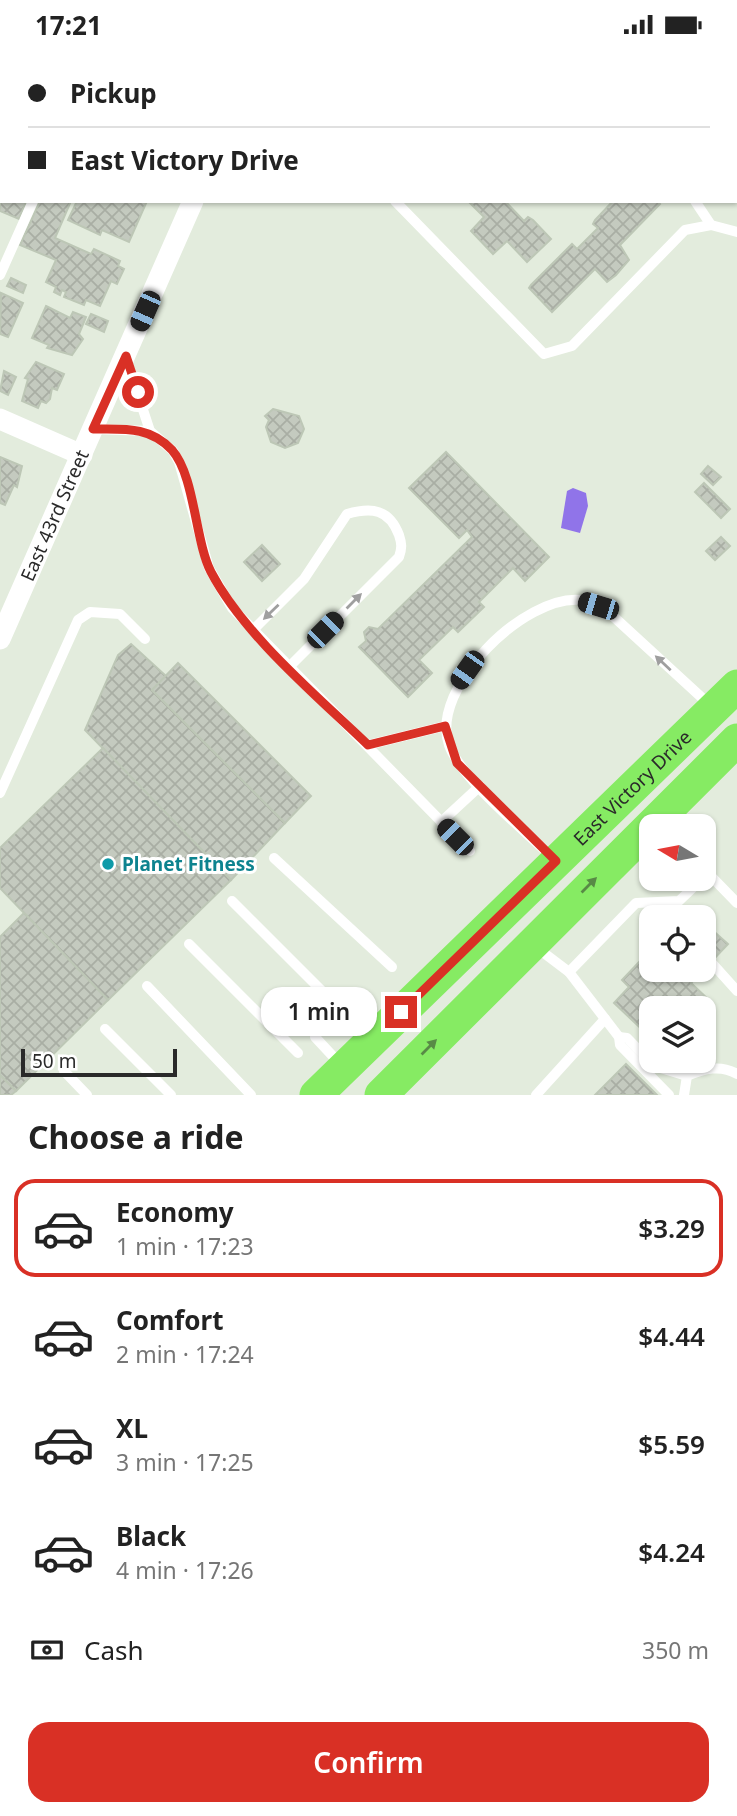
<!DOCTYPE html>
<meta charset="utf-8">
<style>
body{margin:0;font-family:"Noto Sans",sans-serif;background:#f2f2f2;color:#222;height:100vh;display:flex;flex-direction:column;font-size:26px;white-space:nowrap}
*{box-sizing:border-box;margin:0}
p{font-size:23px;color:#767676}
.icon{flex:none;width:38px;height:38px;fill:none;stroke:currentColor;stroke-width:2;stroke-linecap:round;stroke-linejoin:round}
.map{position:relative;height:1046px;overflow:hidden}
.panel{display:flex;flex-direction:column;background:#fff;flex:1}
.panel>*{flex:none}
.guide{position:absolute;left:0px;top:0px;width:738px;height:154px;box-shadow:0 2px 5px #0004;display:grid;align-content:center;height:154px;padding:0 28px;background:#fff}
.needle{width:46px;rotate:280deg}
.buttons{position:absolute;left:639px;top:765px;display:grid;gap:14px}
.buttons a{display:grid;place-items:center;width:77px;height:77px;border-radius:14px;background:#fff;box-shadow:0 2px 5px #0004;font-size:35px}
.scale{position:absolute;left:21px;bottom:18px;width:156px;box-sizing:border-box;padding-left:7px;border:4px solid #2a2a2a;border-top:0;font-size:19px;line-height:24px;white-space:nowrap;color:#2a2a2a;-webkit-text-stroke:5px #fff;paint-order:stroke}
.end{position:absolute;width:32px;height:32px;margin:-16px;border:9px solid #d93025;background:#fff;box-shadow:0 0 0 4px #fff}
.from{border-radius:50%}
.bubble{position:absolute;height:49px;border-radius:21px;background:#fff;box-shadow:0 2px 5px #0004;font-size:23px;font-weight:600;line-height:49px;text-align:center}
.car{position:absolute;width:21px;height:42px;margin:-21px -10px;border-radius:9px;box-shadow:0 0 5px 2px #0007;background:linear-gradient(#222 24%,#8ab4d8 0 40%,#222 0 76%,#8ab4d8 0 86%,#222 0)}
.guide b{display:flex;align-items:center;gap:24px;height:66px;font-size:26px}
.guide b+b{border-top:2px solid #e0e0e0}
.guide i{width:18px;height:18px;background:#222}
ul{padding:0;list-style:none}
li{display:flex;align-items:center;gap:21px;height:98px;margin:0 14px 10px;padding:0 14px;border:4px solid transparent;border-radius:21px}
li div{flex:1}
li b{display:block;font-size:26px}
li em{font-style:normal;font-weight:600}
li.selected{border-color:#d93025}
li>.icon{width:63px;height:63px;stroke-width:1.5}
h2{padding:0 28px;font-size:32px;line-height:84px}
.pay{display:flex;align-items:center;gap:18px;height:77px;padding:0 28px;font-size:26px}
.pay p{margin-inline-start:auto}
.primary-button{display:flex;gap:14px;margin-top:auto;padding:14px 28px}
.primary-button a{flex:1;height:80px;border-radius:21px;background:#d93025;color:#fff;font-size:28px;font-weight:600;line-height:80px;text-align:center}
.status{display:flex;justify-content:space-between;align-items:center;height:49px;padding:0 35px;background:#fff;direction:ltr}
.status svg{height:19px;fill:currentColor}
.map>svg:first-child{display:block}
</style>
<div class="status"><b>17:21</b><svg viewBox="0 0 49 12"><path d="M0 12V9h3v3zM5 12V6h3v6zM10 12V3h3v9zM15 12V0h3v12zM26 1h20v11H26zM47 4h2v5h-2z"/></svg></div>
<div class="map">
<svg width="737" height="1046" viewBox="0 0 737 1046">
<defs>
<pattern id="building-cross-hatch" width="8" height="8" patternUnits="userSpaceOnUse" patternTransform="scale(1.75)"><rect width="8" height="8" fill="#c4cabf"/><path d="M0 0l8 8M0 8l8-8" fill="none" stroke="#a9aea4"/></pattern>
</defs>
<rect width="100%" height="100%" fill="#e3ecdd"/>
<polygon fill="#9074e9" points="573,439 586,444 588,457 580,484 561,479 567,442"/>
<g fill="url(#building-cross-hatch)" stroke="#bdc7b6" stroke-width="2">
<polygon points="0,147 2,152 26,153 19,170 0,162"/>
<polygon points="40,152 71,152 55,189 91,205 94,200 120,212 118,217 124,220 117,235 111,232 100,257 86,251 84,256 64,248 66,243 62,241 60,246 54,243 56,238 46,233 56,211 20,196"/>
<polygon points="77,152 147,152 129,193 102,181 100,186 68,171"/>
<polygon points="468,152 506,153 524,172 528,168 533,171 551,190 527,213 507,192 493,205 471,182 484,168"/>
<polygon points="613,152 657,152 660,155 620,196 629,211 616,226 607,233 595,220 552,263 529,239 531,236 572,195 577,200 598,179 593,175 595,171"/>
<polygon points="11,229 26,236 23,244 7,237"/>
<polygon points="1,244 23,254 8,288 0,285"/>
<polygon points="46,257 70,269 73,263 86,268 79,285 83,290 72,306 47,299 49,296 32,289"/>
<polygon points="91,265 108,272 104,283 86,275"/>
<polygon points="36,313 64,325 57,341 52,339 50,350 46,354 41,352 38,359 22,352 28,330 25,329"/>
<polygon points="4,322 16,328 8,346 0,342"/>
<polygon points="273,360 299,367 304,380 298,394 285,399 271,393 266,378 269,371 265,367"/>
<polygon points="446,403 549,508 525,532 513,519 479,553 484,558 458,583 453,578 419,611 432,624 408,648 359,598 366,592 364,583 369,578 378,580 472,488 467,481 459,489 409,439"/>
<polygon points="0,408 22,417 17,438 14,436 5,456 0,454"/>
<polygon points="708,417 721,428 713,436 701,425"/>
<polygon points="704,434 730,460 721,469 695,443"/>
<polygon points="721,488 730,497 715,511 706,502"/>
<polygon points="262,496 280,515 262,532 244,513"/>
<polygon points="131,595 166,627 152,641 285,774 231,831 85,681 118,606"/>
<polygon points="178,614 311,747 285,774 152,641"/>
<polygon points="103,699 231,831 108,951 0,839 0,799"/>
<polygon points="24,864 108,951 16,1042 0,1026 0,888"/>
<polygon points="710,879 728,895 691,934 710,952 703,959 651,959 651,989 614,954 629,938 622,931 641,911 649,919 651,917 651,920 704,920 704,886"/>
<polygon points="626,1015 657,1046 595,1046"/>
<polygon points="0,1026 16,1042 11,1046 0,1046"/>
</g>
<g fill="none" stroke-linecap="round" stroke-linejoin="round">
<g stroke="#fff" stroke-width="10">
<polyline points="100,2 101,0"/>
<polyline points="301,2 301,0"/>
<polyline points="395,152 544,305 572,297 685,181 711,176 737,183"/>
<polyline points="695,152 711,176"/>
<polyline points="0,226 33,152"/>
<polyline points="126,309 150,382 173,402 179,413 209,519 232,559 470,802"/>
<polyline points="93,380 150,382"/>
<path d="M 253,581 L 304,530 L 347,465 C 372,458 389,460 399,486 C 402,495 402,499 399,508 L 289,618"/>
<polyline points="368,696 445,677"/>
<polyline points="0,744 78,571 90,563 120,565 145,590"/>
<polyline points="441,773 480,737"/>
<polyline points="274,809 392,918"/>
<path d="M 553,809 C 525,782 461,730 449,696 C 429,639 525,545 581,551 C 593,553 604,561 614,568 L 712,658"/>
<polyline points="704,820 737,854"/>
<polyline points="232,852 343,963"/>
<polyline points="665,854 674,868"/>
<polyline points="189,895 298,1004"/>
<polyline points="536,898 569,923 619,988 620,996 669,1046"/>
<polyline points="711,913 737,942"/>
<polyline points="569,923 636,854 679,852 702,830"/>
<polyline points="147,937 251,1046"/>
<polyline points="105,980 171,1046"/>
<polyline points="315,988 342,1017"/>
<polyline points="619,988 627,989 654,1017 687,1027"/>
<polyline points="64,1022 87,1046"/>
<polyline points="536,1046 605,970"/>
<path d="M 684,1046 L 687,1027 C 704,1020 720,1015 737,1025"/>
</g>
<g stroke="#fff" stroke-width="21">
<polyline points="259,2 260,0"/>
<polyline points="0,370 82,406"/>
<path id="s1" d="M 0,590 L 193,152"/>
</g>
<g stroke="#86eb63" stroke-width="33">
<path id="s2" d="M 316,1046 L 737,637"/>
<polyline points="381,1046 737,691"/>
</g>
</g>
<defs><path id="oneway-solid" d="M-6-.8H1V-3.2L6.5 0L1 3.2V.8H-6Z" transform="scale(1.75)"/></defs>
<g fill="#9f9f9f">
<use href="#oneway-solid" transform="translate(354 552) rotate(-45)"/>
<use href="#oneway-solid" transform="translate(271 563) rotate(136)"/>
<use href="#oneway-solid" transform="translate(663 614) rotate(-137)"/>
</g>
<g fill="#588a46">
<use href="#oneway-solid" transform="translate(589 836) rotate(-45)"/>
<use href="#oneway-solid" transform="translate(429 998) rotate(-45)"/>
</g>
<g fill="none" stroke-linecap="round" stroke-linejoin="round">
<path stroke="#d93025" stroke-width="9" d="M 138,343 L 126,307 L 93,380 C 124,380 150,377 172,401 C 195,427 195,492 211,523 C 244,586 316,646 368,696 L 445,677 L 457,714 L 556,812 L 401,963"/>
</g>
<circle fill="#0f9aa8" stroke="#fff" stroke-width="2.5" cx="108" cy="815" r="7"/>
<g text-anchor="middle" dominant-baseline="central" stroke-width="6" stroke-linejoin="round" paint-order="stroke">
<g font-size="19" fill="#2a2a2a" stroke="#fff">
<text stroke="none"><textPath href="#s1" startOffset="135">East 43rd Street</textPath></text>
<text stroke="none"><textPath href="#s2" startOffset="441">East Victory Drive</textPath></text>
</g>
<g font-size="19" font-weight="bold" fill="#0d838f" stroke="#fff" text-anchor="start">
<text x="122" y="815">Planet Fitness</text>
</g>
</g>
</svg>
<div class="buttons">
<a><svg class="needle" viewBox="-14 -14 28 28"><path d="M0-13l5 13h-10z" fill="#e53935"/><path d="M0 13l5-13h-10z" fill="#767676"/></svg></a>
<a><svg class="icon" aria-label="locate" viewBox="0 0 24 24"><circle cx="12" cy="12" r="6"/><path d="M12 2v4M12 18v4M2 12h4M18 12h4"/></svg></a>
<a><svg class="icon" aria-label="layers" viewBox="0 0 24 24"><path d="M12 4l9 5-9 5-9-5zM3 14l9 5 9-5"/></svg></a>
</div>
<div class="scale">50 m</div>
<i class="end from" style="left:138px;top:343px"></i>
<i class="end" style="left:401px;top:963px"></i>
<div class="bubble" style="left:261px;top:938px;width:116px">1 min</div>
<i class="car" style="left:145px;top:262px;rotate:204deg"></i>
<i class="car" style="left:598px;top:557px;rotate:287deg"></i>
<i class="car" style="left:325px;top:581px;rotate:45deg"></i>
<i class="car" style="left:467px;top:621px;rotate:215deg"></i>
<i class="car" style="left:455px;top:788px;rotate:315deg"></i>
<div class="guide">
<b><i class="from"></i>Pickup</b>
<b><i></i>East Victory Drive</b>
</div>
</div>
<section class="panel">
<h2>Choose a ride</h2>
<ul>
<li class="selected"><svg class="icon" aria-label="car" viewBox="0 0 24 24"><path d="M5 17H2v-5l4-1 3-4h7l3 4 3 1v5h-3M9 17h6M6 11h13"/><circle cx="7" cy="17" r="2"/><circle cx="17" cy="17" r="2"/></svg><div><b>Economy</b><p>1 min · 17:23</p></div><em>$3.29</em></li>
<li><svg class="icon" aria-label="car" viewBox="0 0 24 24"><path d="M5 17H2v-5l4-1 3-4h7l3 4 3 1v5h-3M9 17h6M6 11h13"/><circle cx="7" cy="17" r="2"/><circle cx="17" cy="17" r="2"/></svg><div><b>Comfort</b><p>2 min · 17:24</p></div><em>$4.44</em></li>
<li><svg class="icon" aria-label="car" viewBox="0 0 24 24"><path d="M5 17H2v-5l4-1 3-4h7l3 4 3 1v5h-3M9 17h6M6 11h13"/><circle cx="7" cy="17" r="2"/><circle cx="17" cy="17" r="2"/></svg><div><b>XL</b><p>3 min · 17:25</p></div><em>$5.59</em></li>
<li><svg class="icon" aria-label="car" viewBox="0 0 24 24"><path d="M5 17H2v-5l4-1 3-4h7l3 4 3 1v5h-3M9 17h6M6 11h13"/><circle cx="7" cy="17" r="2"/><circle cx="17" cy="17" r="2"/></svg><div><b>Black</b><p>4 min · 17:26</p></div><em>$4.24</em></li>
</ul>
<div class="pay"><svg class="icon" aria-label="cash" viewBox="0 0 24 24"><path d="M3 7h18v10H3z"/><circle cx="12" cy="12" r="2"/></svg>Cash<p>350 m</p></div>
<div class="primary-button"><a>Confirm</a></div>
</section>
